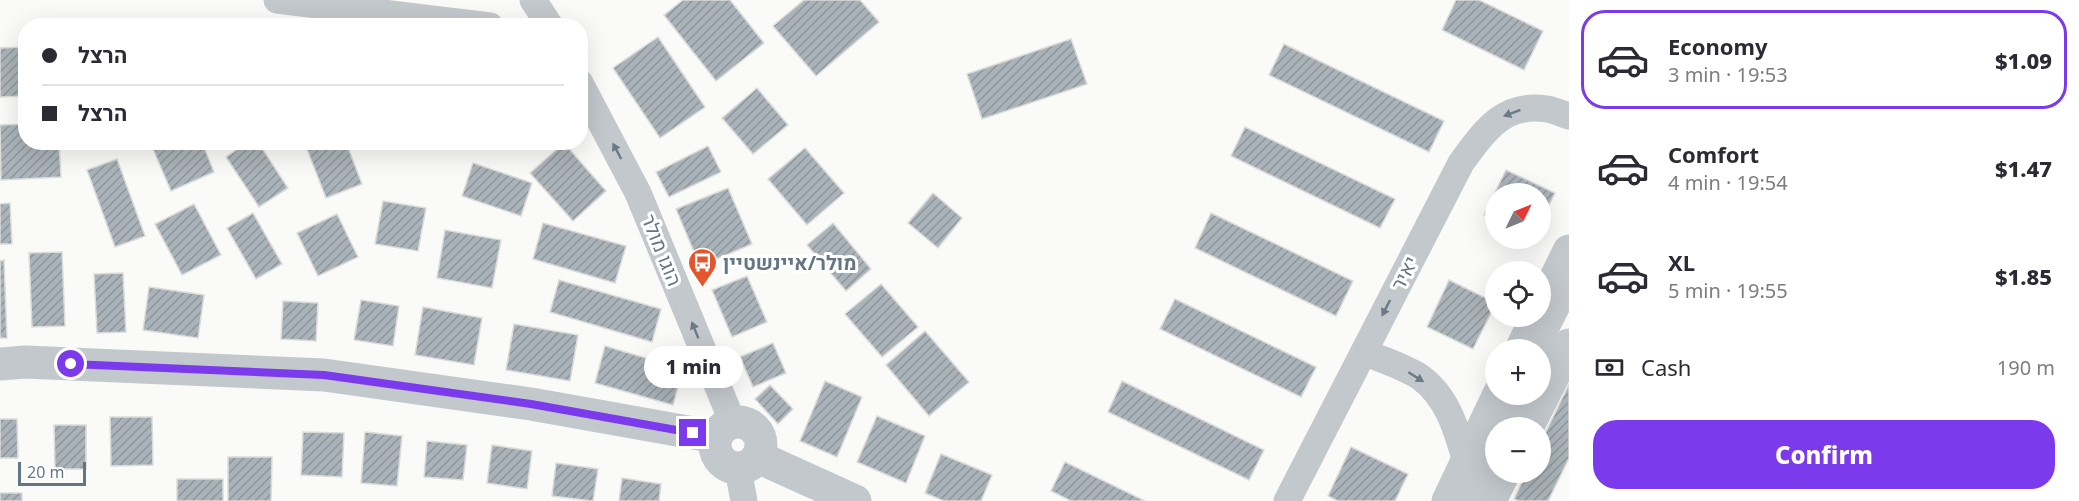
<!DOCTYPE html>
<meta charset="utf-8">
<style>
body{margin:0;font-family:"Noto Sans",Heebo,sans-serif;background:#f2f2f3;color:#2b2b33;height:100vh;display:flex;flex-direction:column;font-size:22px;white-space:nowrap}
*{box-sizing:border-box;margin:0}
p{font-size:20px;color:#7c7c81}
.icon{flex:none;width:33px;height:33px;fill:none;stroke:currentColor;stroke-width:2;stroke-linecap:round;stroke-linejoin:round}
.map{position:relative;flex:1;overflow:hidden}
.panel{display:flex;flex-direction:column;background:#fff;width:510px}
.panel>*{flex:none}
.top-card{position:absolute;left:18px;top:18px;width:570px;height:132px;border-radius:24px;box-shadow:0 6px 24px #0002;display:grid;align-content:center;height:132px;padding:0 24px;background:#fff}
.needle{width:39px;rotate:47deg}
.controls{position:absolute;left:1485px;top:183px;display:grid;gap:12px}
.controls a{display:grid;place-items:center;width:66px;height:66px;border-radius:50%;background:#fff;box-shadow:0 6px 24px #0002;font-size:30px}
.scale{position:absolute;left:18px;bottom:15px;width:68px;box-sizing:border-box;padding-left:6px;border:3px solid #657683;border-top:0;font-size:16px;line-height:21px;white-space:nowrap;color:#657683;-webkit-text-stroke:4px #fff;paint-order:stroke}
.end{position:absolute;width:27px;height:27px;margin:-14px;border:8px solid #7c3aed;background:#fff;box-shadow:0 0 0 3px #fff}
.from{border-radius:50%}
.bubble{position:absolute;height:42px;border-radius:21px;background:#fff;box-shadow:0 6px 24px #0002;font-size:20px;font-weight:800;line-height:42px;text-align:center}
.top-card b{display:flex;align-items:center;gap:21px;height:57px;font-size:22px}
.top-card b+b{border-top:2px solid #e1e1e2}
.top-card i{width:15px;height:15px;background:#2b2b33}
ul{padding:10px 0 0;list-style:none}
li{display:flex;align-items:center;gap:18px;height:99px;margin:0 12px 9px;padding:0 12px;border:3px solid transparent;border-radius:24px}
li div{flex:1}
li b{display:block;font-size:22px}
li em{font-style:normal;font-weight:800}
li.on{border-color:#7c3aed}
li>.icon{width:54px;height:54px;stroke-width:1.5}
.pay{display:flex;align-items:center;gap:15px;height:66px;padding:0 24px;font-size:22px}
.pay p{margin-inline-start:auto}
.cta{display:flex;gap:12px;margin-top:auto;padding:12px 24px}
.cta a{flex:1;height:69px;border-radius:24px;background:#7c3aed;color:#fff;font-size:24px;font-weight:800;line-height:69px;text-align:center}
main{display:flex;flex:1;min-height:0}
.map>svg:first-child{display:block}
</style>
<main>
<div class="map">
<svg width="1569" height="501" viewBox="0 0 1569 501">
<defs>
<pattern id="building-hatch" width="6" height="6" patternUnits="userSpaceOnUse" patternTransform="scale(1.5)"><rect width="6" height="6" fill="#aab3b9"/><path d="M-1 1l2-2M0 6l6-6M5 7l2-2" fill="none" stroke="#8e969c"/></pattern>
</defs>
<rect width="100%" height="100%" fill="#fafaf8"/>
<g fill="url(#building-hatch)" stroke="#dcdcda" stroke-width="1.5">
<polygon points="683,0 730,0 764,43 716,81 664,15"/>
<polygon points="804,0 860,0 879,22 816,76 773,26"/>
<polygon points="1456,0 1479,0 1543,31 1524,70 1442,30"/>
<polygon points="658,37 705,107 660,138 613,68"/>
<polygon points="1071,39 1087,84 982,119 967,74"/>
<polygon points="1284,44 1444,121 1429,152 1269,75"/>
<polygon points="26,47 26,96 0,97 0,48"/>
<polygon points="757,88 788,125 753,154 722,118"/>
<polygon points="26,124 26,142 59,142 61,177 1,180 0,125"/>
<polygon points="1245,127 1395,199 1380,228 1231,156"/>
<polygon points="150,142 202,142 214,172 171,191"/>
<polygon points="248,142 258,142 288,188 259,207 226,157"/>
<polygon points="310,142 346,142 362,184 326,198 305,144"/>
<polygon points="564,143 606,191 573,221 530,173"/>
<polygon points="708,146 721,172 669,197 656,172"/>
<polygon points="805,148 844,193 807,225 768,179"/>
<polygon points="117,159 145,236 115,247 87,170"/>
<polygon points="473,163 532,183 521,216 462,196"/>
<polygon points="1506,170 1555,193 1540,223 1540,194 1496,194 1496,221 1484,215"/>
<polygon points="728,188 752,244 700,266 676,209"/>
<polygon points="933,193 962,218 938,248 908,223"/>
<polygon points="383,201 426,208 418,251 375,244"/>
<polygon points="10,203 12,244 0,244 0,204"/>
<polygon points="194,204 221,255 182,275 155,224"/>
<polygon points="253,213 282,264 256,279 227,228"/>
<polygon points="1211,213 1353,281 1336,316 1195,248"/>
<polygon points="337,214 358,257 318,276 297,233"/>
<polygon points="543,223 626,246 615,283 533,259"/>
<polygon points="833,223 871,269 846,291 807,245"/>
<polygon points="445,230 501,240 492,288 437,278"/>
<polygon points="62,252 65,326 32,327 29,253"/>
<polygon points="4,260 7,338 0,338 0,261"/>
<polygon points="123,273 126,332 97,333 94,274"/>
<polygon points="747,276 767,322 732,337 712,290"/>
<polygon points="559,280 661,309 652,342 550,312"/>
<polygon points="1449,280 1496,303 1473,349 1427,327"/>
<polygon points="881,284 918,327 882,357 845,314"/>
<polygon points="149,287 204,295 198,338 143,330"/>
<polygon points="1175,299 1316,367 1301,397 1160,329"/>
<polygon points="361,300 399,306 393,346 354,340"/>
<polygon points="283,301 318,303 316,341 281,339"/>
<polygon points="423,307 482,318 474,365 415,355"/>
<polygon points="514,324 578,335 570,381 506,370"/>
<polygon points="925,331 969,382 929,416 886,365"/>
<polygon points="773,343 786,373 753,387 740,357"/>
<polygon points="605,346 683,369 673,405 595,383"/>
<polygon points="825,381 862,397 837,457 800,441"/>
<polygon points="1122,381 1264,450 1249,480 1108,412"/>
<polygon points="1569,384 1569,458 1548,501 1519,501 1514,499 1527,472 1540,472 1540,444"/>
<polygon points="770,385 793,409 778,424 755,399"/>
<polygon points="877,416 925,436 906,483 857,462"/>
<polygon points="110,417 152,417 153,465 111,466"/>
<polygon points="0,419 17,419 18,458 0,458"/>
<polygon points="54,425 86,425 86,469 55,469"/>
<polygon points="303,432 344,433 342,477 301,475"/>
<polygon points="365,432 402,436 397,486 361,483"/>
<polygon points="427,441 467,445 463,480 424,477"/>
<polygon points="492,445 532,451 527,489 487,483"/>
<polygon points="1351,447 1408,474 1395,501 1338,501 1328,496"/>
<polygon points="941,454 992,475 981,501 944,501 925,493"/>
<polygon points="228,457 272,457 271,501 228,501"/>
<polygon points="1065,462 1145,501 1071,501 1051,491"/>
<polygon points="556,463 598,469 593,501 552,496"/>
<polygon points="622,478 661,484 659,501 619,501"/>
<rect x="177" y="479" width="46" height="22"/>
<rect x="0" y="493" width="22" height="8"/>
</g>
<g fill="none" stroke-linecap="round" stroke-linejoin="round">
<g stroke="#c3c8cc" stroke-width="14">
<polyline points="1540,354 1569,296"/>
<polyline points="1504,428 1521,394"/>
<polyline points="1469,501 1496,446"/>
</g>
<g stroke="#c3c8cc" stroke-width="27">
<polyline points="277,0 490,26"/>
<polyline points="533,0 550,26"/>
<polyline points="580,83 638,193 733,423"/>
<path d="M 1364,352 C 1382,360 1403,366 1420,377 C 1448,397 1457,431 1466,462"/>
<polyline points="738,469 744,501"/>
<path d="M 1287,501 L 1461,163 C 1484,132 1503,102 1547,109 C 1554,110 1562,114 1569,116"/>
</g>
<g stroke="#c3c8cc" stroke-width="33">
<polyline points="1540,310 1569,251"/>
<polyline points="1521,350 1537,316"/>
<polyline points="0,364 25,362 324,375 531,404 716,437"/>
<circle cx="738" cy="445" r="23"/>
<polyline points="1527,428 1569,345"/>
<polyline points="758,457 855,501"/>
<polyline points="1448,501 1499,394"/>
<polyline points="1490,501 1504,472"/>
</g>
</g>
<defs><path id="oneway-solid" d="M-6-.8H1V-3.2L6.5 0L1 3.2V.8H-6Z" transform="scale(1.5)"/></defs>
<g fill="#6a7a87">
<use href="#oneway-solid" transform="translate(1512 113) rotate(159)"/>
<use href="#oneway-solid" transform="translate(617 151) rotate(-118)"/>
<use href="#oneway-solid" transform="translate(1386 308) rotate(117)"/>
<use href="#oneway-solid" transform="translate(695 330) rotate(-112)"/>
<use href="#oneway-solid" transform="translate(1416 377) rotate(32)"/>
</g>
<g fill="none" stroke-linecap="round" stroke-linejoin="round">
<polyline stroke="#7c3aed" stroke-width="8" points="71,364 324,375 531,404 693,433"/>
</g>
<defs>
<symbol id="bus-pin" viewBox="-11 -11 22 30"><path d="M0 17L-7.5 6A9.5 9.5 0 1 1 7.5 6Z" fill="#e4572e" stroke="#fff"/><path d="M-5-6H5V4H4V6H2V4H-2V6H-4V4H-5ZM-3.5-4V0h7V-4ZM-3.5 1.2v1.5H-2V1.2ZM2 1.2v1.5H3.5V1.2Z" fill="#fff"/></symbol>
</defs>
<g fill-rule="evenodd">
<use href="#bus-pin" x="686" y="246" width="33" height="45"/>
</g>
<g text-anchor="middle" dominant-baseline="central" stroke-width="6" stroke-linejoin="round" paint-order="stroke">
<g font-size="20" fill="#657683" stroke="#fff">
<text transform="translate(662 250) rotate(68)">הוגו מולר</text>
<text transform="translate(1404 273) rotate(-63)">יאיר</text>
</g>
<g font-size="20" font-weight="bold" fill="#657683" stroke="#fff" text-anchor="start">
<text x="723" y="262">מולר/איינשטיין</text>
</g>
</g>
</svg>
<div class="controls">
<a><svg class="needle" viewBox="-14 -14 28 28"><path d="M0-13l5 13h-10z" fill="#e53935"/><path d="M0 13l5-13h-10z" fill="#7c7c81"/></svg></a>
<a><svg class="icon" aria-label="locate" viewBox="0 0 24 24"><circle cx="12" cy="12" r="6"/><path d="M12 2v4M12 18v4M2 12h4M18 12h4"/></svg></a>
<a>+</a>
<a>−</a>
</div>
<div class="scale">20 m</div>
<i class="end from" style="left:71px;top:364px"></i>
<i class="end" style="left:693px;top:433px"></i>
<div class="bubble" style="left:644px;top:346px;width:99px">1 min</div>
<div class="top-card">
<b><i class="from"></i>הרצל</b>
<b><i></i>הרצל</b>
</div>
</div>
<section class="panel">
<ul>
<li class="on"><svg class="icon" aria-label="car" viewBox="0 0 24 24"><path d="M5 17H2v-5l4-1 3-4h7l3 4 3 1v5h-3M9 17h6M6 11h13"/><circle cx="7" cy="17" r="2"/><circle cx="17" cy="17" r="2"/></svg><div><b>Economy</b><p>3 min · 19:53</p></div><em>$1.09</em></li>
<li><svg class="icon" aria-label="car" viewBox="0 0 24 24"><path d="M5 17H2v-5l4-1 3-4h7l3 4 3 1v5h-3M9 17h6M6 11h13"/><circle cx="7" cy="17" r="2"/><circle cx="17" cy="17" r="2"/></svg><div><b>Comfort</b><p>4 min · 19:54</p></div><em>$1.47</em></li>
<li><svg class="icon" aria-label="car" viewBox="0 0 24 24"><path d="M5 17H2v-5l4-1 3-4h7l3 4 3 1v5h-3M9 17h6M6 11h13"/><circle cx="7" cy="17" r="2"/><circle cx="17" cy="17" r="2"/></svg><div><b>XL</b><p>5 min · 19:55</p></div><em>$1.85</em></li>
</ul>
<div class="pay"><svg class="icon" aria-label="cash" viewBox="0 0 24 24"><path d="M3 7h18v10H3z"/><circle cx="12" cy="12" r="2"/></svg>Cash<p>190 m</p></div>
<div class="cta"><a>Confirm</a></div>
</section>
</main>
